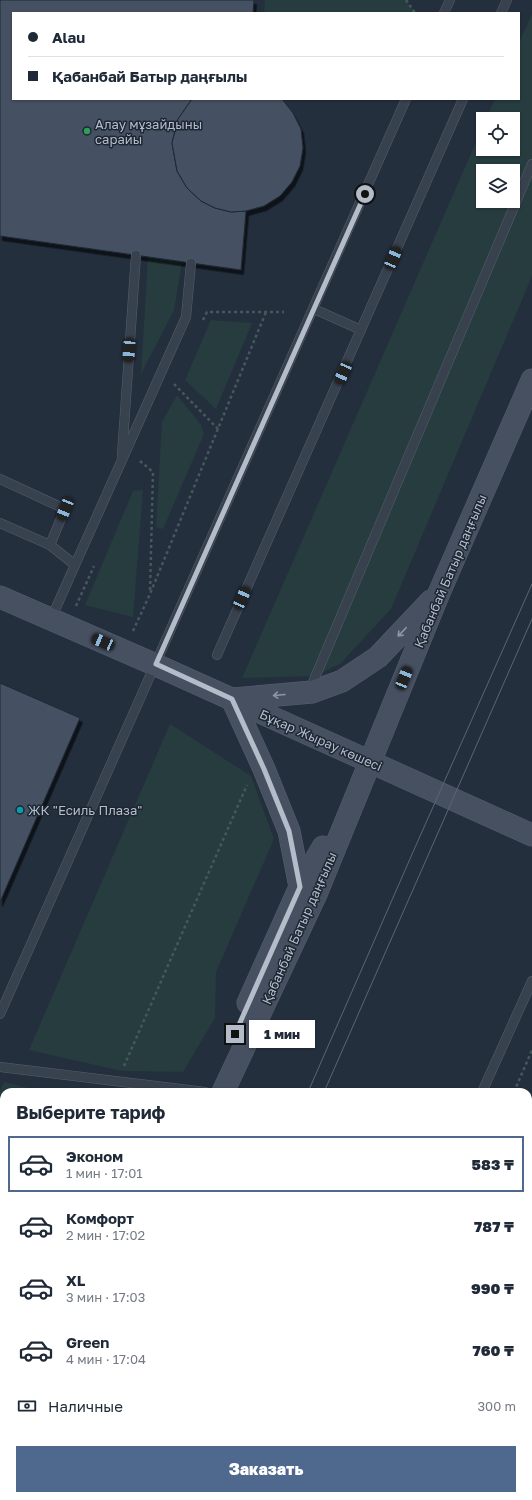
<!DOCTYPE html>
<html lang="ru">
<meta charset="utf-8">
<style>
body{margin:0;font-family:"Golos Text",sans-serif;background:#f2f2f3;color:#1f2937;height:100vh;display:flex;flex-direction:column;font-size:15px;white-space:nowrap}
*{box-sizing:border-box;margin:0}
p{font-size:13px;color:#747a83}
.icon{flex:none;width:22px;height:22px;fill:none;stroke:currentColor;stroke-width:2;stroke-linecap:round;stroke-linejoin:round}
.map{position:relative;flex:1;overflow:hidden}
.details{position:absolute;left:0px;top:1088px;width:532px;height:412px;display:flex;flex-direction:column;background:#fff;border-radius:12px 12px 0 0;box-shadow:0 1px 3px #0004}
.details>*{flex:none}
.guide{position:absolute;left:12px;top:12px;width:508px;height:88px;border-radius:0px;box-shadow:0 1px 3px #0004;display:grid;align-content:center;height:88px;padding:0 16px;background:#fff}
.fabs{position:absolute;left:476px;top:112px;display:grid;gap:8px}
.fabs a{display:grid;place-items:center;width:44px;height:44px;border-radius:0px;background:#fff;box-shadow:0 1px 3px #0004;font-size:20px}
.end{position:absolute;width:18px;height:18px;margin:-9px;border:5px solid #b4bcc9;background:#111;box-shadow:0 0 0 2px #111}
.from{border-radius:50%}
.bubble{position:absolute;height:28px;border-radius:0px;background:#fff;box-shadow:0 1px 3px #0004;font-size:13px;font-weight:800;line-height:28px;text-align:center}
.car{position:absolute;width:12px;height:24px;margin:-12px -6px;border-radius:5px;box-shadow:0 0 3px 1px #0007;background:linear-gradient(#222 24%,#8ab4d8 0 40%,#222 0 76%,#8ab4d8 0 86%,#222 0)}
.guide b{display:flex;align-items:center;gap:14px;height:38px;font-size:15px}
.guide b+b{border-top:1px solid #e0e1e3}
.guide i{width:10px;height:10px;background:#1f2937}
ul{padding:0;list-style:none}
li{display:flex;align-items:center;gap:12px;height:56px;margin:0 8px 6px;padding:0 8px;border:2px solid transparent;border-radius:0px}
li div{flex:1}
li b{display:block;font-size:15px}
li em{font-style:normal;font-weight:800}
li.selected{border-color:#4f688e}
li>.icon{width:36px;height:36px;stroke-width:1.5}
h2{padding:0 16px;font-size:18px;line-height:48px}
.pay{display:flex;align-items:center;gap:10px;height:44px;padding:0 16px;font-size:15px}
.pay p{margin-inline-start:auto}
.primary-button{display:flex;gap:8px;margin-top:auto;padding:8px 16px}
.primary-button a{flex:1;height:46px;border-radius:0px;background:#4f688e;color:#fff;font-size:16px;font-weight:800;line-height:46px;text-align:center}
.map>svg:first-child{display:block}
</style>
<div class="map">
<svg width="532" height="1500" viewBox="0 0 532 1500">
<defs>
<filter id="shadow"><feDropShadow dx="2.5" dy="4.5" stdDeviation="0" flood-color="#0009"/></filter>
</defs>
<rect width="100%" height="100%" fill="#242f3e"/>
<g fill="#263c3f" fill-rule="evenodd">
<polygon points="265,0 406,0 415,13 264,13"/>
<path d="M 532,14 L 532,276 L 391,609 L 340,664 L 315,676 L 242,678 L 483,126 L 483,149 L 513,149 L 513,119 L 486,119 L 495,99 L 519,99 L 519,43 ZM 483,171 L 513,171 L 513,201 L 483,201 Z"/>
<polygon points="148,257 182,262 174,310 141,374"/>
<polygon points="211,320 252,323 216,409 185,380"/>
<polygon points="177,395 201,425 204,434 163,529 156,527 162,422"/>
<polygon points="143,490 133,617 85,605 133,491"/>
<polygon points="170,724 251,776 274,839 216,972 215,1018 183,1072 122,1071 29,1050"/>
<polygon points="4,1082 44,1092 4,1092 4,1202 0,1200 0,1091"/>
<polygon points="4,1333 4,1492 0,1494 0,1342"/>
</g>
<g fill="#455162" stroke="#1f2835" filter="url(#shadow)">
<polygon points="0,0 254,0 253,13 13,13 13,99 192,99 178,119 172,143 177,171 187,188 201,201 215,208 231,212 246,211 241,270 0,236"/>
<polygon points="192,99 282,99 293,113 301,129 303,148 300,166 292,182 280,196 264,206 246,211 231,212 215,208 201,201 187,188 177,171 172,143 178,119"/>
<polygon points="0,683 80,718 0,902"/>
<polygon points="532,1108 532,1215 528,1214 528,1117"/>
<polygon points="528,1348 532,1350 532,1410 528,1408"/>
<polygon points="358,1496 415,1496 413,1500 356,1500"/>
</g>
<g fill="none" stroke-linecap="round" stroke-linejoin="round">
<defs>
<g id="lane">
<polyline points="444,13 450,0"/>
<polyline points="501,13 507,0"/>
<polyline points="314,309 361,330"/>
<polyline points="122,455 136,255"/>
<polyline points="0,479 65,509 50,545"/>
<polyline points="0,523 50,545 75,565 51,619"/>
<polyline points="75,565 186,317 191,263"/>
<polyline points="217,655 463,99"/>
<polyline points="311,687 532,164"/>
<polyline points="0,1014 406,99"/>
<polyline points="0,1067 205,1092"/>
<polyline points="482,1092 532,981"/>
<polyline points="528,1259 532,1261"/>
<polyline points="292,1500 294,1496"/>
</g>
<g id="secondary">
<polyline points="0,597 156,665 532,835"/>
<polyline points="232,699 264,769 289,831 300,887"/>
<polyline points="233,699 312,692 342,681 378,657 431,601"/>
<polyline points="248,1003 300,887 323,847"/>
<polyline points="223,1092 317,892 439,593 532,380"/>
<polyline points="41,1500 43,1496"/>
</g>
</defs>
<use href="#lane" stroke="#565f6c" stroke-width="10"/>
<use href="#secondary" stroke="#565f6c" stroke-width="23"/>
<g stroke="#44595c" stroke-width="2.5" stroke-dasharray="3 3" stroke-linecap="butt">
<polyline points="406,0 415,13"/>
<polyline points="203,320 207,312 284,312"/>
<polyline points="174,384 218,429"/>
<polyline points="140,461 153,472 150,591"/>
<polyline points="76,606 94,566"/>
<polyline points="133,631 150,594 266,312"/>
<polyline points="124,1066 247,785"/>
<polyline points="514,1092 532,1050"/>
<polyline points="0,1342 4,1333"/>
</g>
<use href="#lane" stroke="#38414e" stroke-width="9"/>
<use href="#secondary" stroke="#465061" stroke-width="22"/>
<g stroke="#5a6575" stroke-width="1">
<polyline points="308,1092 413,852 532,584"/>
<polyline points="324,1092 532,619"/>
<polyline points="133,1500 135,1496"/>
<polyline points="148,1500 150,1496"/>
</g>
</g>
<defs><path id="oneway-shaft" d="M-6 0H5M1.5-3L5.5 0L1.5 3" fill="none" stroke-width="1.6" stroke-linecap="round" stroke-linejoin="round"/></defs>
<g stroke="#8e96a5">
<use href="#oneway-shaft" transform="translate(402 632) rotate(134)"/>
<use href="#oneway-shaft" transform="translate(279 695) rotate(175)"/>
</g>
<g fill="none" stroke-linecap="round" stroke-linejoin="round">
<polyline stroke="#b4bcc9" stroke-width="5" points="235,1034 300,887 289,831 264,769 232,699 156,664 365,194"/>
</g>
<circle fill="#2e9e5b" stroke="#1d2633" stroke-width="1.5" cx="87" cy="131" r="4"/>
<circle fill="#0f9aa8" stroke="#1d2633" stroke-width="1.5" cx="20" cy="810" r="4"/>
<g text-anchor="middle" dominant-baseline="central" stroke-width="3" stroke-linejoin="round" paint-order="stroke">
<g font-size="13" fill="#b4bcc9" stroke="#1d2633" text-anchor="start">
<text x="95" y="124">Алау мұзайдыны<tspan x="95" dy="15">сарайы</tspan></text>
<text x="28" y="810">ЖК "Есиль Плаза"</text>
</g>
<g font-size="13" fill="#b4bcc9" stroke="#1d2633">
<text transform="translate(450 571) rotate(-67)">Қабанбай Батыр даңғылы</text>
<text transform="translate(321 740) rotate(24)">Бұқар Жырау көшесі</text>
<text transform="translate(299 928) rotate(-66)">Қабанбай Батыр даңғылы</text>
</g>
</g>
</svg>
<div class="fabs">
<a><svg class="icon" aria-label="locate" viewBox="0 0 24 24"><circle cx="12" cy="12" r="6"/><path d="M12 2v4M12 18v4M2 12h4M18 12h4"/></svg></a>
<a><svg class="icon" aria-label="layers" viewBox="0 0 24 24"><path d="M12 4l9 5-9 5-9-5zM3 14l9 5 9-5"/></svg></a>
</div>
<i class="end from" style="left:365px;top:194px"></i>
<i class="end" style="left:235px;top:1034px"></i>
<div class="bubble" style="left:249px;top:1020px;width:66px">1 мин</div>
<i class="car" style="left:393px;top:258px;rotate:23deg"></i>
<i class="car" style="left:129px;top:350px;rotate:184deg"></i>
<i class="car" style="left:343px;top:373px;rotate:204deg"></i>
<i class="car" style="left:65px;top:509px;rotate:202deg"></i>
<i class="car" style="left:242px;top:598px;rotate:24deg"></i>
<i class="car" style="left:103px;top:642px;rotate:293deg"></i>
<i class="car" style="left:404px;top:678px;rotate:22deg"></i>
<div class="guide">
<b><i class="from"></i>Alau</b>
<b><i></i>Қабанбай Батыр даңғылы</b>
</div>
<section class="details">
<h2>Выберите тариф</h2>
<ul>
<li class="selected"><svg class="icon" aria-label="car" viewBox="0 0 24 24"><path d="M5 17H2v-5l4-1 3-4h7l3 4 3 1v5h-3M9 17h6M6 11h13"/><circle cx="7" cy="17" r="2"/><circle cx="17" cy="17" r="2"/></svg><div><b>Эконом</b><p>1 мин · 17:01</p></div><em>583 ₸</em></li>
<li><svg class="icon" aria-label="car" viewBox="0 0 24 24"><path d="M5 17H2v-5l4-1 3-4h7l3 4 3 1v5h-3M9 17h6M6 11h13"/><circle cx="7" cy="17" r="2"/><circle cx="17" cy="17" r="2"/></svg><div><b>Комфорт</b><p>2 мин · 17:02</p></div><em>787 ₸</em></li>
<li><svg class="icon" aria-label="car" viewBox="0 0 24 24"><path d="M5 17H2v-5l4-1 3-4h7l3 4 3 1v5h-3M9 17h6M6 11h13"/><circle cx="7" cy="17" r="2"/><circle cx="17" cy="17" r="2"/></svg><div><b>XL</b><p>3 мин · 17:03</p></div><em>990 ₸</em></li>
<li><svg class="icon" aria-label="car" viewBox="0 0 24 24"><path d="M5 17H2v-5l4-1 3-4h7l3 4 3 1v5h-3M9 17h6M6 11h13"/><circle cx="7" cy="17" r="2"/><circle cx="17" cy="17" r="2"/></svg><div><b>Green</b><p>4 мин · 17:04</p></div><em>760 ₸</em></li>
</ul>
<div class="pay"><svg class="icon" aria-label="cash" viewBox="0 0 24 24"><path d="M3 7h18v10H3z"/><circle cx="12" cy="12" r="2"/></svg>Наличные<p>300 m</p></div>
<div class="primary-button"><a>Заказать</a></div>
</section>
</div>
